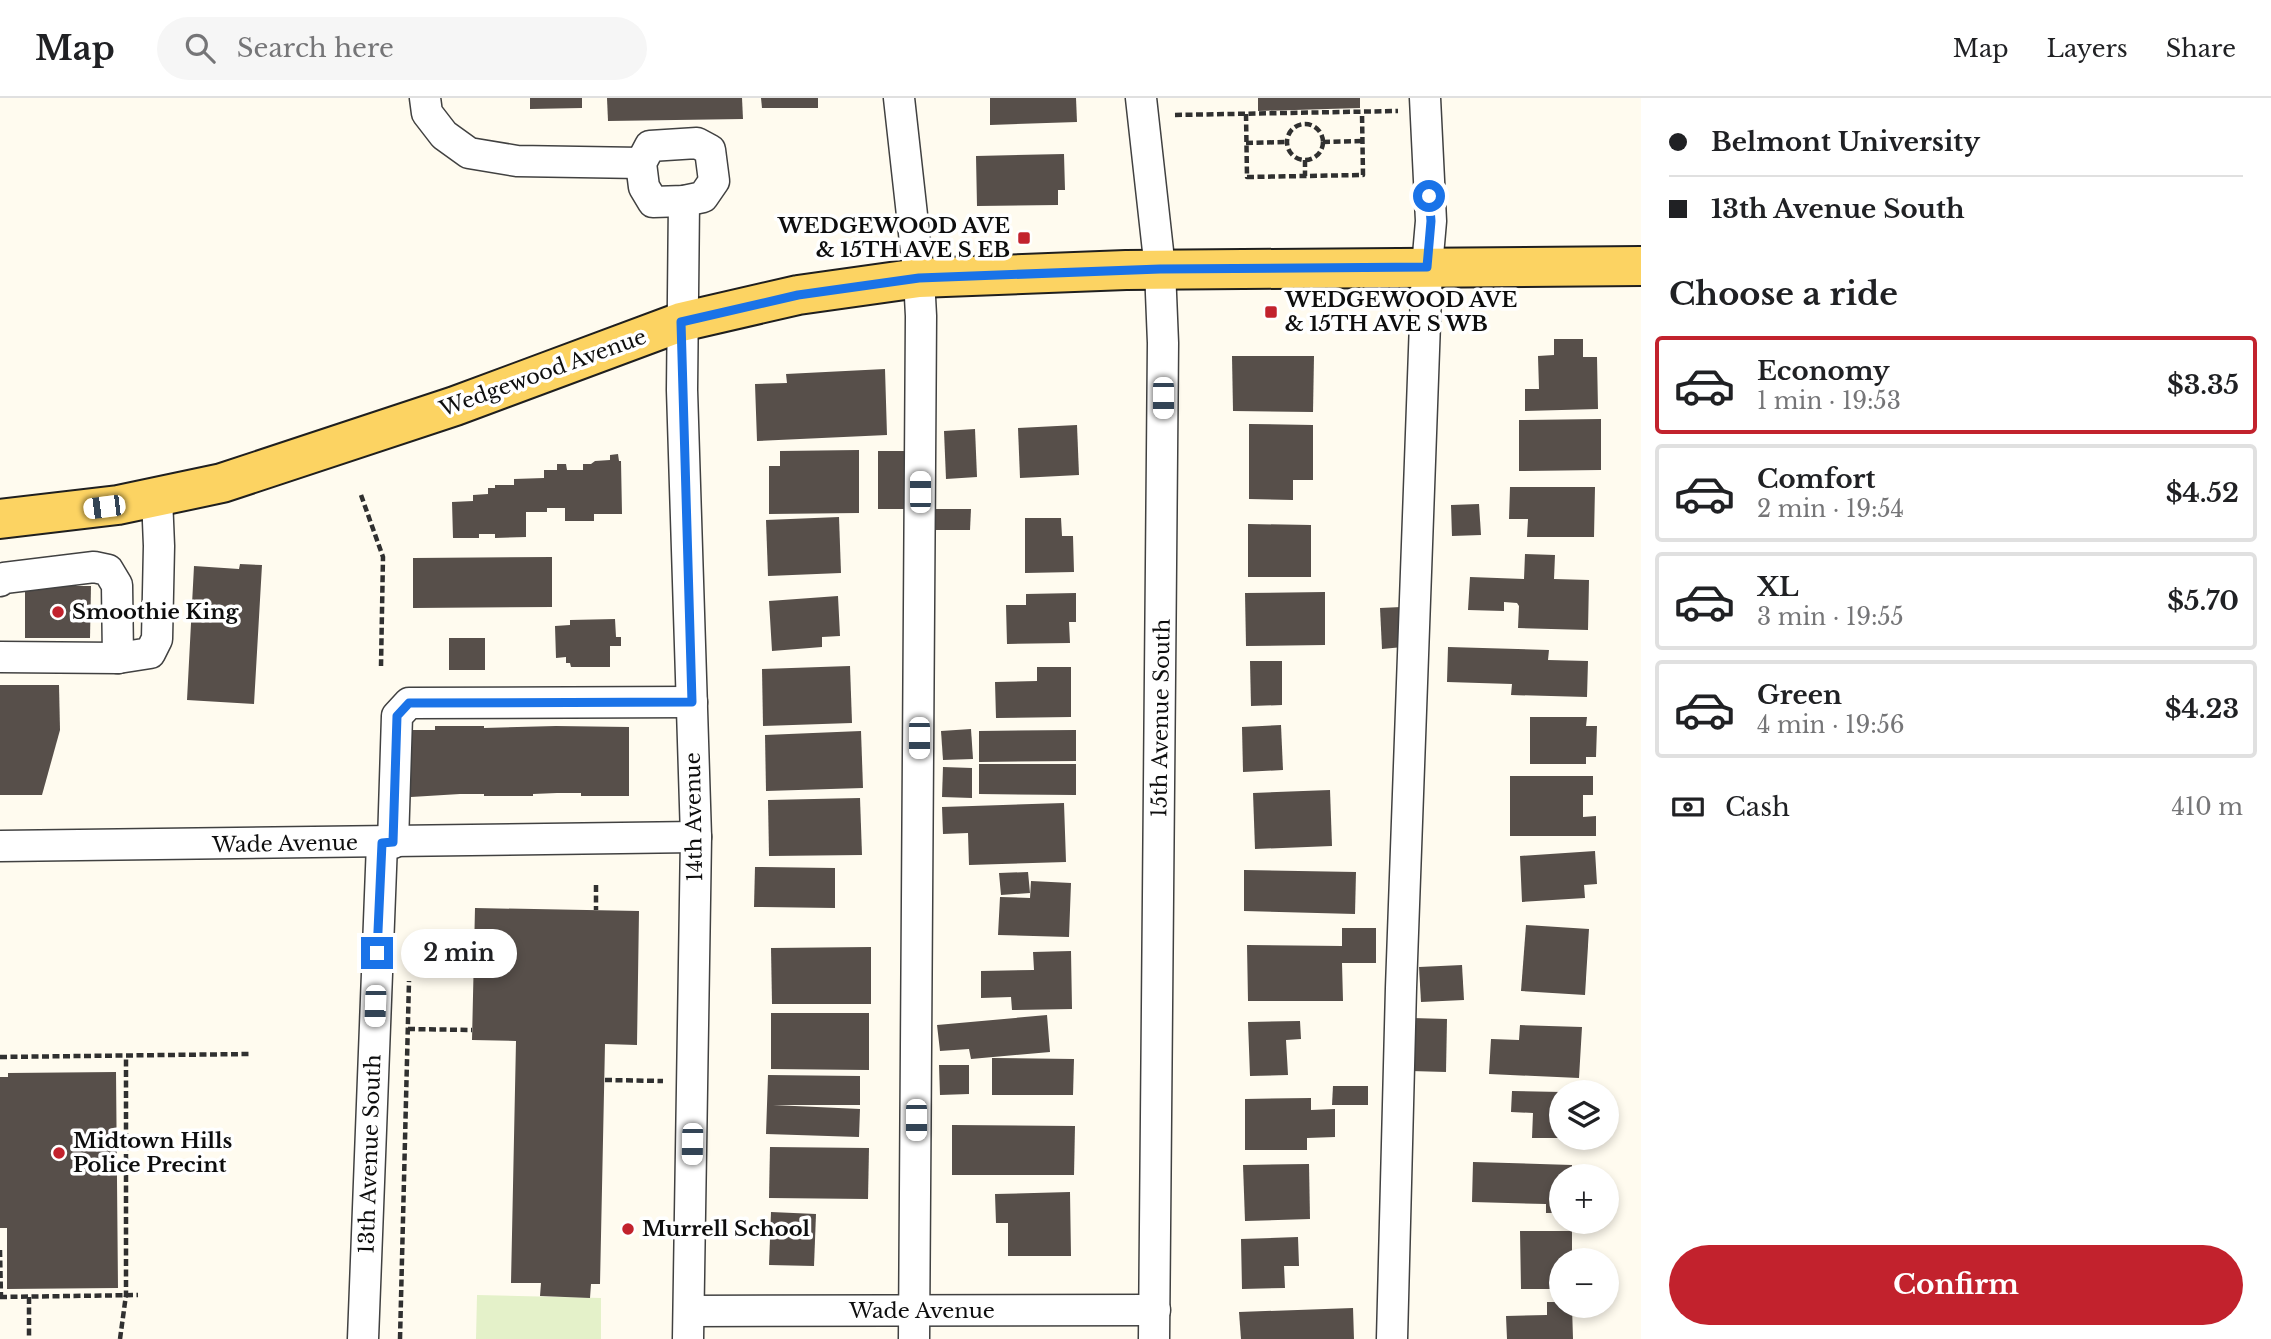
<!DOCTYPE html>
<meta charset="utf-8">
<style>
body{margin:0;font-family:"Libre Baskerville",serif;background:#f6f6f6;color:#202124;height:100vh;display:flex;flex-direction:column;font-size:26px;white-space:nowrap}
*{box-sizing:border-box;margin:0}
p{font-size:23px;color:#757577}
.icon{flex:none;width:38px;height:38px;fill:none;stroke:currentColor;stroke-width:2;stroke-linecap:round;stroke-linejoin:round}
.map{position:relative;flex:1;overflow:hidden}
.drawer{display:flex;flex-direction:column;background:#fff;width:630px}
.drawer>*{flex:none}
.guide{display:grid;align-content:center;height:154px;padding:0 28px;background:#fff}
.buttons{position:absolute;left:1549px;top:982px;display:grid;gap:14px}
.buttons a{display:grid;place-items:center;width:70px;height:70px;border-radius:50%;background:#fff;box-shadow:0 4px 10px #0003;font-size:35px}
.end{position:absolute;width:32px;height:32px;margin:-16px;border:9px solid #1a73e8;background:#fff;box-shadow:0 0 0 4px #fff}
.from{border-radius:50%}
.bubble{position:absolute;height:49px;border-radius:24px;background:#fff;box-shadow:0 4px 10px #0003;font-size:23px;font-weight:700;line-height:49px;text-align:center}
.car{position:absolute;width:21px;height:42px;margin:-21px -10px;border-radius:9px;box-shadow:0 0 5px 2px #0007;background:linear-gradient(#fff 24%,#345 0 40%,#fff 0 76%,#345 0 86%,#fff 0)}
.guide b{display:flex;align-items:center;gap:24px;height:66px;font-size:26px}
.guide b+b{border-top:2px solid #e0e0e0}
.guide i{width:18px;height:18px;background:#202124}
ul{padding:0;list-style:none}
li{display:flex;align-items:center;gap:21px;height:98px;margin:0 14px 10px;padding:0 14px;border:4px solid #e0e0e0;border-radius:7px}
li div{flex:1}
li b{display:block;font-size:26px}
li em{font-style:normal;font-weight:700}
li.selected{border-color:#c2222d}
li>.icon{width:63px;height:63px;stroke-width:1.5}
h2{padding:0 28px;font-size:32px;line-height:84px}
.pay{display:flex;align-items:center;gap:18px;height:77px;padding:0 28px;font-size:26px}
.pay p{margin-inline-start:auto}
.action{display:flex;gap:14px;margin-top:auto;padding:14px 28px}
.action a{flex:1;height:80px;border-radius:42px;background:#c2222d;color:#fff;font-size:28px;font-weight:700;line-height:80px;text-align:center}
header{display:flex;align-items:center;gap:42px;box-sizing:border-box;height:98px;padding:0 35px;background:#fff;border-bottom:2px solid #e0e0e0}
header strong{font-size:33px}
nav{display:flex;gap:38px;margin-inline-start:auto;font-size:24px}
.search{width:490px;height:63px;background:#f6f6f6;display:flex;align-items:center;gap:18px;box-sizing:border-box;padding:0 24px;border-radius:38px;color:#757577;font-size:26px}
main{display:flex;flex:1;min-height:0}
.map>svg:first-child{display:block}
</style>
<header>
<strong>Map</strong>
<div class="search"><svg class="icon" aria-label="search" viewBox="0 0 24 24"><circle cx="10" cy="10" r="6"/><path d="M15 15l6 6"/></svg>Search here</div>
<nav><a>Map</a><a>Layers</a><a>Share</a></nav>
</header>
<main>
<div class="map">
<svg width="1641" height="1241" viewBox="0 0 1641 1241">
<rect width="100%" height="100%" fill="#fffbef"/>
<polygon fill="#e4f1c9" points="477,1197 601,1200 601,1241 476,1241"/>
<g fill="#574f4a">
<polygon points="530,0 582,0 582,10 530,11"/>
<polygon points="607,0 742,0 743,21 608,23"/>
<polygon points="761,0 818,0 818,10 762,10"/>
<polygon points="990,0 1076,0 1077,24 990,27"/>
<polygon points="1258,0 1360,0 1360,10 1258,13"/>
<polygon points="1064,56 1065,92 1058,92 1058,107 977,108 976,58"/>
<polygon points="1554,241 1583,241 1583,259 1597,259 1598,311 1525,313 1525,291 1539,291 1538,258 1554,257"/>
<polygon points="1232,258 1314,258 1313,314 1233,313"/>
<polygon points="885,271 887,337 757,343 755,286 787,285 786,276"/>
<polygon points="1601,321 1601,372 1519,373 1519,322"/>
<polygon points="1249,326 1313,327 1313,382 1293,382 1293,402 1249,401"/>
<polygon points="1077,327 1079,377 1020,380 1018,330"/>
<polygon points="975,331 977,379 946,381 944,333"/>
<polygon points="859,352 859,415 769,416 769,368 780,368 780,353"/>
<polygon points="878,353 906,353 907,411 878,411"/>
<polygon points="618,356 619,363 621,363 622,416 594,416 594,423 565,423 565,410 547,410 547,414 526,414 526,439 495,440 495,436 479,436 479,440 453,440 452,404 473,403 473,397 488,396 488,390 495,390 495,387 514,387 514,381 544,380 544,372 557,372 557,366 566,366 567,372 583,372 583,366 591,366 595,363 610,362 610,357"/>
<polygon points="1510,389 1595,389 1594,439 1527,439 1528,421 1509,421"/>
<polygon points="1479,406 1481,437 1452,438 1451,407"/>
<polygon points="934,411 971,411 970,432 934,432"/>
<polygon points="839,419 841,475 768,478 766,422"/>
<polygon points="1025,420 1061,420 1062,438 1073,438 1074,474 1025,475"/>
<polygon points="1248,426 1311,427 1311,479 1248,479"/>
<polygon points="1525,456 1555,457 1554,481 1589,482 1588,532 1518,530 1519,508 1517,505 1504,504 1504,513 1468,512 1470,479 1524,481"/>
<polygon points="552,459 552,509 413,510 413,460"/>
<polygon points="240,466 262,467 254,606 187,602 194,468 239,471"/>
<polygon points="25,488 91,488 90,540 25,540"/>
<polygon points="1325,494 1325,547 1246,548 1245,495"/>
<polygon points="1076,495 1076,524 1069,524 1070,545 1007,546 1006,507 1026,507 1026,496"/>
<polygon points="838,498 840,538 822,539 822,549 772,553 769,503"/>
<polygon points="1401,509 1403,549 1382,551 1380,510"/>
<polygon points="615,521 616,539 621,539 621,548 610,548 610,569 571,569 570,565 566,565 566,559 556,560 555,528 570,527 570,522"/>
<rect x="449" y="540" width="36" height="32"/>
<polygon points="1448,549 1549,552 1548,562 1588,563 1587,599 1511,597 1512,586 1447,584"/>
<polygon points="1250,563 1282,563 1282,607 1251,608"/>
<polygon points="850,568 852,625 763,628 762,571"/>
<polygon points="1037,569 1071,569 1071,619 996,620 995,584 1037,583"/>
<polygon points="0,587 59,587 60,632 42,697 0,697"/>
<polygon points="1530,619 1587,619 1586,628 1597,628 1596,659 1586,659 1586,666 1530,666"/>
<polygon points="1281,627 1283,672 1243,674 1242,629"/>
<polygon points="435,628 484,628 484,630 556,628 629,629 629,698 581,698 581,695 557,695 533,696 533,698 484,698 484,696 460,696 411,699 411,632 435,632"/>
<polygon points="971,631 973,661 943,662 941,633"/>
<polygon points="1076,632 1076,663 979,664 979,633"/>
<polygon points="861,633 863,690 766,693 765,637"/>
<polygon points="979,666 1076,666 1076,697 979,696"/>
<polygon points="943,669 972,670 972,700 942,699"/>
<polygon points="1510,678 1593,678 1593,697 1583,697 1583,719 1596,718 1596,738 1510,738"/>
<polygon points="1330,692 1332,748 1255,751 1253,695"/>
<polygon points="860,700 862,757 769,758 768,702"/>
<polygon points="1064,705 1066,764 969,767 968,735 943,736 942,709"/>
<polygon points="1595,753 1597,786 1584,787 1585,800 1522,804 1520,758"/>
<polygon points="755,769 835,770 835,810 754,809"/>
<polygon points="1244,772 1356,774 1355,816 1244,813"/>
<polygon points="1028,774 1030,795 1001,797 999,775"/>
<polygon points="1031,783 1071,785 1069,839 998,837 1000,799 1030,800"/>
<polygon points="475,810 639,813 637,947 605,946 600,1186 591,1186 590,1200 540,1198 541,1185 511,1185 516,943 472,942"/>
<polygon points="1526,827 1589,831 1585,897 1521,893"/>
<polygon points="1342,830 1376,830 1376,865 1342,865 1343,903 1248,903 1247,847 1342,848"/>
<polygon points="871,849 871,906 772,906 771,850"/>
<polygon points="1071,853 1072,911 1012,912 1011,899 981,900 981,873 1034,872 1033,854"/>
<polygon points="1462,867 1464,902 1421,904 1419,869"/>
<polygon points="771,915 869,915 869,972 771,971"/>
<polygon points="1047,917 1050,954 971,961 969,951 940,953 937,927"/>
<polygon points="1412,920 1447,921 1446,974 1411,973"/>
<polygon points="1300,923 1301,941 1286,942 1288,977 1250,978 1248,924"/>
<polygon points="1520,927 1582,929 1579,980 1489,976 1491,941 1519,942"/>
<polygon points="992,960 1074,961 1073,997 992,997"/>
<polygon points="939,967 969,967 969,996 940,997"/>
<polygon points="116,974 118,1190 7,1191 7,1130 0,1130 0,979 8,979 8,975"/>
<polygon points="768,977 860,978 860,1007 773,1007 860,1011 859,1039 766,1036"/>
<polygon points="1333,988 1368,988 1368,1007 1332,1007"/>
<polygon points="1512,993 1561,994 1561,1040 1532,1040 1533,1015 1511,1014"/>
<polygon points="1311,1000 1311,1012 1335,1011 1335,1039 1307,1040 1307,1052 1245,1052 1245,1001"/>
<polygon points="952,1027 1075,1028 1074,1077 952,1077"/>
<polygon points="770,1049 869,1050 868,1101 769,1100"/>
<polygon points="1473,1064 1572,1067 1572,1078 1561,1078 1561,1115 1546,1115 1546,1106 1472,1104"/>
<polygon points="1309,1066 1310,1121 1245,1123 1243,1067"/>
<polygon points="1070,1094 1071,1158 1008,1158 1008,1125 996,1125 995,1096"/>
<polygon points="771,1114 816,1116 814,1168 769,1167"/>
<polygon points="1520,1133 1572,1133 1572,1153 1584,1153 1585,1162 1561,1162 1561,1191 1521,1191"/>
<polygon points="1298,1139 1299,1168 1284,1168 1285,1190 1242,1191 1241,1141"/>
<polygon points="1547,1204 1561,1204 1561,1208 1572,1208 1573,1241 1507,1241 1506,1218 1547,1217"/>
<polygon points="1353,1210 1354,1241 1241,1241 1239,1214"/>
</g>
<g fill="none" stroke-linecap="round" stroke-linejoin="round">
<defs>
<g id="minor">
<polyline points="425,0 427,15 444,37 469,55 517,63 641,65"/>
<polyline points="899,0 919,180 921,218 914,1241"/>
<polyline points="1141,0 1160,171 1163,245 1154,1241"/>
<polygon points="697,45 710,52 714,83 703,99 684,103 653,104 644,89 641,65 650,48"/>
<polyline points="684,103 682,292 696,739 688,1241"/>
<polyline points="0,483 4,480 94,469 108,472 117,487 118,560"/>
<polyline points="0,559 118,560 150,555 157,541 159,448 157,399"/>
<polyline points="393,745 397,618 409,605 692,604"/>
<polyline points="0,748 696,739"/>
<polyline points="689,1213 1155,1212"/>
<polyline points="363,1241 382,745"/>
<polyline points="1392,1241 1401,890 1427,169 1431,123 1425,0"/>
</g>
<polyline id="major" points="0,421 118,407 222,385 455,308 681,224 798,197 919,180 1126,172 1641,168"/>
</defs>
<use href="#minor" stroke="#414141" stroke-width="33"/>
<use href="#major" stroke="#1f1f1f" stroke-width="42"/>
<g stroke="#303030" stroke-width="4.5" stroke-dasharray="7 3.5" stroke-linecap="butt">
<polyline points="1246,16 1247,79 1363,77 1362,15"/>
<polyline points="1175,17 1398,13"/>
<circle cx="1305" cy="44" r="18"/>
<polyline points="1323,44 1362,43"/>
<polyline points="1246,45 1286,44"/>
<polyline points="1305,62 1305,78"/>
<polyline points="361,397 383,459 381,568"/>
<polyline points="596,787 596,812"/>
<polyline points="408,931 472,932"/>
<polyline points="0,959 249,956"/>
<polyline points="605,982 663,983"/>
<polyline points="0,1152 1,1199"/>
<polyline points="0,1199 138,1197"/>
<polyline points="29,1199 29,1241"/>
<polyline points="120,1241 126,1197 126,958"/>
<polyline points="400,1241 409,883"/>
</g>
<use href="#minor" stroke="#fff" stroke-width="30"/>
<use href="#major" stroke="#fcd362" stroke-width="38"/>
</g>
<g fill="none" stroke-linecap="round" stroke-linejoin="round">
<polyline stroke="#1a73e8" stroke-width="9" points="377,855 382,745 393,744 397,618 409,605 692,604 681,224 798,197 919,180 1160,171 1427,169 1431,123 1429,98"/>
</g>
<g fill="#c2222d" stroke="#fff" stroke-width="2.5">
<rect x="1017" y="133" width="14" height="14" rx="3.5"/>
<rect x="1264" y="207" width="14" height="14" rx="3.5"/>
<circle cx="58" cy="514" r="7"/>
<circle cx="59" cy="1055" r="7"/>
<circle cx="628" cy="1131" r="7"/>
</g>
<g text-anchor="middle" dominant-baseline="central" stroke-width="7" stroke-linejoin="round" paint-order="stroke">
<g font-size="21" font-weight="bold" fill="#0e0e0e" stroke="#fff" text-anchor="start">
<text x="1010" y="128" text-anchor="end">WEDGEWOOD AVE<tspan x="1010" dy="24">&amp; 15TH AVE S EB</tspan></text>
<text x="1285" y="202">WEDGEWOOD AVE<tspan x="1285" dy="24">&amp; 15TH AVE S WB</tspan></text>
<text x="72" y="514">Smoothie King</text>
<text x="73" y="1043">Midtown Hills<tspan x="73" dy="24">Police Precint</tspan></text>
<text x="642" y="1131">Murrell School</text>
</g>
<g font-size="21" fill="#0e0e0e" stroke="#fff">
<text transform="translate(543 275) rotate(-20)">Wedgewood Avenue</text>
<text transform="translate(1161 620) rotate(-89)">15th Avenue South</text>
<text transform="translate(694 719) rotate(-91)">14th Avenue</text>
<text transform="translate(285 746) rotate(-1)">Wade Avenue</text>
<text transform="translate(370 1056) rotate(-88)">13th Avenue South</text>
<text x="922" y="1213">Wade Avenue</text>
</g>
</g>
</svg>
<div class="buttons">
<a><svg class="icon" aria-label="layers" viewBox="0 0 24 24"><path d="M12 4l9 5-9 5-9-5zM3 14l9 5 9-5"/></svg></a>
<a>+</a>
<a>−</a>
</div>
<i class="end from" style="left:1429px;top:98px"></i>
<i class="end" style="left:377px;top:855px"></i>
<div class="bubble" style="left:401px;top:831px;width:116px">2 min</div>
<i class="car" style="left:1163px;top:300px;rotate:180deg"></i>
<i class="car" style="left:920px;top:394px;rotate:0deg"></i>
<i class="car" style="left:104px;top:409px;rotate:263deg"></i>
<i class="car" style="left:919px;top:640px;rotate:180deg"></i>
<i class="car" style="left:375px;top:908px;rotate:182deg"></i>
<i class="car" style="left:916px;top:1022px;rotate:180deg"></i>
<i class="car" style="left:692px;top:1046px;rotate:181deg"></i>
</div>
<section class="drawer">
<div class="guide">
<b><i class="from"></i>Belmont University</b>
<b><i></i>13th Avenue South</b>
</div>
<h2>Choose a ride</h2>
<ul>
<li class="selected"><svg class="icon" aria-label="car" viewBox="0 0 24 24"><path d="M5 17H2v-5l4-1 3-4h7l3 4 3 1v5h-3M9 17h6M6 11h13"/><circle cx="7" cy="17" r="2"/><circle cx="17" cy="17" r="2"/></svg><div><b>Economy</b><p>1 min · 19:53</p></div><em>$3.35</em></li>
<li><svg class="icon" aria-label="car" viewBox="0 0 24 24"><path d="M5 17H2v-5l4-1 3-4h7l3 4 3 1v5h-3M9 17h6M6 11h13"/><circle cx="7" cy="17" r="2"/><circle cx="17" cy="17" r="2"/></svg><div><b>Comfort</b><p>2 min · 19:54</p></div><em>$4.52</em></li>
<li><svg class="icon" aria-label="car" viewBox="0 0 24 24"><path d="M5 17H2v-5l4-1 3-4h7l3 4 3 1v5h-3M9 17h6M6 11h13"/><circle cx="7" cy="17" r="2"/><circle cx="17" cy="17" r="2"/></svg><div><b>XL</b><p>3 min · 19:55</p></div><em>$5.70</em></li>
<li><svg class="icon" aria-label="car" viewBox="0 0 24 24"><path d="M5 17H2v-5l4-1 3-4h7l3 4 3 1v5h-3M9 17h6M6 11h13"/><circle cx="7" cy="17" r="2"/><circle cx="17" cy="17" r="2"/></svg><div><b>Green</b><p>4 min · 19:56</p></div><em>$4.23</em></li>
</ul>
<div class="pay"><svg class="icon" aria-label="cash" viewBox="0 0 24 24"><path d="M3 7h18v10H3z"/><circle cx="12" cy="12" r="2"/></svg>Cash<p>410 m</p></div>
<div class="action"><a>Confirm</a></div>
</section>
</main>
